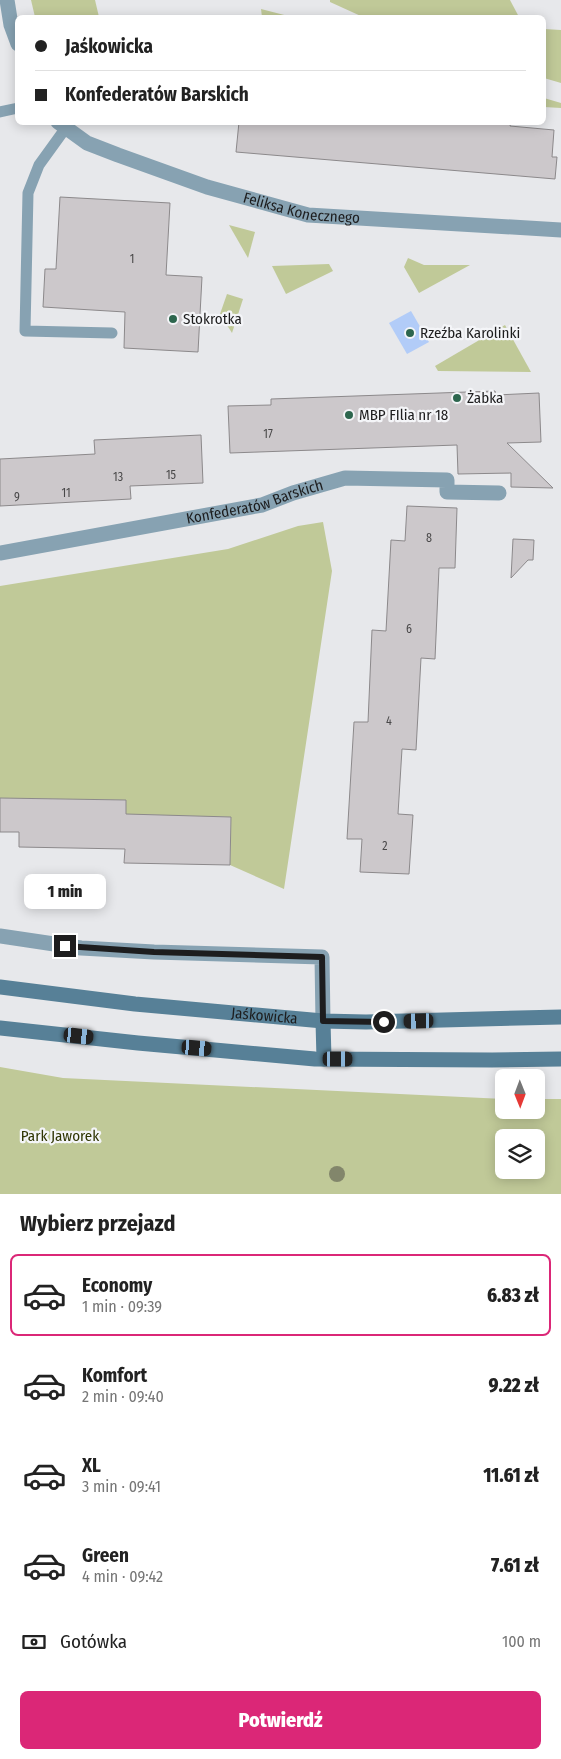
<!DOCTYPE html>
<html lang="pl">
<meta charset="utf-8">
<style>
body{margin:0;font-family:"Fira Sans Condensed",sans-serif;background:#f6f6f6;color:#222;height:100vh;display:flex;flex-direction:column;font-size:19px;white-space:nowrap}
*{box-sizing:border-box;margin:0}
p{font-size:16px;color:#767676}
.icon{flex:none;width:28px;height:28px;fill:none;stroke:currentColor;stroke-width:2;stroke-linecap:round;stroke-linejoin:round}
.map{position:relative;height:1194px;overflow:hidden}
.details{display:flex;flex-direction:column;background:#fff;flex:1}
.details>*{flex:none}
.hud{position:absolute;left:15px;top:15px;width:531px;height:110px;border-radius:8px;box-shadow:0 2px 12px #0003;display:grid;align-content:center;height:110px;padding:0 20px;background:#fff}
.needle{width:32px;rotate:179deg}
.buttons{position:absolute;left:495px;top:1069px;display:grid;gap:10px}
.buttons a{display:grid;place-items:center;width:50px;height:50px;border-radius:8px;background:#fff;box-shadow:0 2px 12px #0003;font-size:25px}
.end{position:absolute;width:22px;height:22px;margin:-11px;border:6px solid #1d1d1e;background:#fff;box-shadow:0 0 0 2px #fff}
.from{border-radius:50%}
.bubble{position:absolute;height:35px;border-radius:8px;background:#fff;box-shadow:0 2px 12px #0003;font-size:16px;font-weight:800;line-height:35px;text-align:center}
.car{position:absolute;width:15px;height:30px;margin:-15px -8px;border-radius:6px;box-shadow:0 0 4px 1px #0007;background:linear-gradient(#222 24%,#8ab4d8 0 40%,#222 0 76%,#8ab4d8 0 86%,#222 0)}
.hud b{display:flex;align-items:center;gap:18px;height:48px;font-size:19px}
.hud b+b{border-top:1px solid #e0e0e0}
.hud i{width:12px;height:12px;background:#222}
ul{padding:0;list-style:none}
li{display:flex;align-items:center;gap:15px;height:82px;margin:0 10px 8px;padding:0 10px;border:2px solid transparent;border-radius:8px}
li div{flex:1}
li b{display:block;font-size:19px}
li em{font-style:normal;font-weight:800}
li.current{border-color:#db2777}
li>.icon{width:45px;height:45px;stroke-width:1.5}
h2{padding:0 20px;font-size:22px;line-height:60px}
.pay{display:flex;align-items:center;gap:12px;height:55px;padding:0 20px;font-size:19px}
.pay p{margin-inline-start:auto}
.action{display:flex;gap:10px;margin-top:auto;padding:10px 20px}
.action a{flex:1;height:58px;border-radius:8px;background:#db2777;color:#fff;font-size:20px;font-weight:800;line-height:58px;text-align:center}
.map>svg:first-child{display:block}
</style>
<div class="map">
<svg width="561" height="1194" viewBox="0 0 561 1194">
<rect width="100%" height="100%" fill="#e7e8eb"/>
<g fill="#c0c998" fill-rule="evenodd">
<polygon points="31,0 95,0 99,17 35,17"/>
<polygon points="330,0 510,0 519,17 363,17 330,2"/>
<polygon points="261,9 292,17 262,17"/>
<polygon points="544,29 561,30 561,83 544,78"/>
<polygon points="544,98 561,103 561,108 544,107"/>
<polygon points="229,225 255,232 248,258"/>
<polygon points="408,258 424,265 470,265 419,293 404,267"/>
<polygon points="329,264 333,271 286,294 272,266"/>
<polygon points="227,294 243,299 232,333 220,314"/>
<polygon points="505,325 531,372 438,371 435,366"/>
<polygon points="323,522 332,571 284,889 230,865 231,817 129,824 0,808 0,586 228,549 298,526"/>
<path d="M 0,1067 L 63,1078 L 504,1099 L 504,1110 L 536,1110 L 536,1099 L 561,1099 L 561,1194 L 0,1194 ZM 504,1138 L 536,1138 L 536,1170 L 504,1170 Z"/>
</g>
<polygon fill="#b2ccf8" points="411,311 429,342 407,354 389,323"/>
<g fill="#ccc8cb" stroke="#8c898b">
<polygon points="239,122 511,122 510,126 554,130 552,157 557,157 555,179 236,152"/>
<polygon points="60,197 170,203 166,275 202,277 198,352 124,348 125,312 43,307 45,269 56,269"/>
<polygon points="495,391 496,395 539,393 541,442 507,443 553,488 511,487 511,473 458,474 457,445 230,453 228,406 271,405 271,399"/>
<polygon points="201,435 203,483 130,486 131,499 0,506 0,459 95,454 94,440"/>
<polygon points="407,506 457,508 455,568 439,568 435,659 421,658 416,750 402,749 398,814 413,815 409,874 360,872 362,839 347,839 354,722 368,722 372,630 386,631 391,540 405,541"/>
<polygon points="513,539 534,540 533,560 528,560 511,578"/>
<polygon points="0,798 126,800 126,814 231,817 230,865 124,863 125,849 19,847 19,832 0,832"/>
</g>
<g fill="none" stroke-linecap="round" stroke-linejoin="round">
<g stroke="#87a2b2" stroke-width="11">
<polyline points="0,112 18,108"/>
<polyline points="65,129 39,165 28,193 25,331 112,333"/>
</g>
<g stroke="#87a2b2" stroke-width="15">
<polyline points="7,0 11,25 18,44"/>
<path id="s1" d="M 58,122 L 87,143 L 118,155 L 207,187 L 308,215 L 561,230"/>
<path id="s2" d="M 0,553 L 262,505 L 293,493 L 345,478 L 447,480 L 447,492 L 499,493"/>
<polyline points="0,936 81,948 154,952 322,957 323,1021"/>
</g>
<g stroke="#578097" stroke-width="15">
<path id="s3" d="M 0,987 L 135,1004 L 323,1021 L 366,1022 L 561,1017"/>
<polyline points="323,1021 324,1059"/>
<polyline points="0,1028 138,1043 315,1059 492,1060 561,1059"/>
</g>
</g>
<circle fill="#82866b" cx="337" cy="1174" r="8"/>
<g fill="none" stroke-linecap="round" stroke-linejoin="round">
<polyline stroke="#1d1d1e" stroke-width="6" points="65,946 154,952 322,957 323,1021 384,1022"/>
</g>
<g fill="#2d664e" stroke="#f4f5f8" stroke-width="2">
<circle cx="173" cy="319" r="5"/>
<circle cx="410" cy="333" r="5"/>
<circle cx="457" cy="398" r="5"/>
<circle cx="349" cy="415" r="5"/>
</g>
<g text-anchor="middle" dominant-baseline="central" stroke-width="4.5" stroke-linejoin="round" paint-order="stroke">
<g font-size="12" fill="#494849">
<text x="132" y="259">1</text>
<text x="268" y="434">17</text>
<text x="171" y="475">15</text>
<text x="118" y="477">13</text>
<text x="66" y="493">11</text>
<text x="17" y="497">9</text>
<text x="429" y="538">8</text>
<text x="409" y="629">6</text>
<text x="389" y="721">4</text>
<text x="385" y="846">2</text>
</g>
<g font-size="15" fill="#1d1d1e" stroke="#f4f5f8">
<text stroke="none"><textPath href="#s1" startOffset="261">Feliksa Konecznego</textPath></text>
<text stroke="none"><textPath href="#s2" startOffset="260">Konfederatów Barskich</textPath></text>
<text stroke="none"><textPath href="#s3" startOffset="266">Jaśkowicka</textPath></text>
</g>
<g font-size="15" fill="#1d1d1e" stroke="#f4f5f8" text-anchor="start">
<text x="183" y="319">Stokrotka</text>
<text x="420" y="333">Rzeźba Karolinki</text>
<text x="467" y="398">Żabka</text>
<text x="359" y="415">MBP FIlia nr 18</text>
</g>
<g font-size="15" fill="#2f3502" stroke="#f4f5f8">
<text x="60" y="1136">Park Jaworek</text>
</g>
</g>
</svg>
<div class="buttons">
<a><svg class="needle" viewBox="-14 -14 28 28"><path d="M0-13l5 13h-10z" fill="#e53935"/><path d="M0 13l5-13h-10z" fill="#767676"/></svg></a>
<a><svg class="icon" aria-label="layers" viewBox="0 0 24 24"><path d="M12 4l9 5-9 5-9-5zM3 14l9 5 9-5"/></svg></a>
</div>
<i class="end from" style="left:384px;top:1022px"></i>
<i class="end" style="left:65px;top:946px"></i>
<div class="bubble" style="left:24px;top:874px;width:82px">1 min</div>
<i class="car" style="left:419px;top:1021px;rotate:269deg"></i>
<i class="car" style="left:79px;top:1036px;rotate:96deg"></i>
<i class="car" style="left:197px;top:1048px;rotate:95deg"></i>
<i class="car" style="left:338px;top:1059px;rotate:90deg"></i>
<div class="hud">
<b><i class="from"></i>Jaśkowicka</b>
<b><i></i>Konfederatów Barskich</b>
</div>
</div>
<section class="details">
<h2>Wybierz przejazd</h2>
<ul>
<li class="current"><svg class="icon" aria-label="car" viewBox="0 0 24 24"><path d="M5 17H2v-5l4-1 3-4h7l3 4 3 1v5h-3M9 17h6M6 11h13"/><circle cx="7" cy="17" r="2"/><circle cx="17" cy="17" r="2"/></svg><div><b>Economy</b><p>1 min · 09:39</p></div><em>6.83 zł</em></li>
<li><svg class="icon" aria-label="car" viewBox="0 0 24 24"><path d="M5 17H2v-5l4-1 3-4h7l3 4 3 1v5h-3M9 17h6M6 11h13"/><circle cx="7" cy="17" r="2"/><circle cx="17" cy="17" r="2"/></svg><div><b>Komfort</b><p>2 min · 09:40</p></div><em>9.22 zł</em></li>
<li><svg class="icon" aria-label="car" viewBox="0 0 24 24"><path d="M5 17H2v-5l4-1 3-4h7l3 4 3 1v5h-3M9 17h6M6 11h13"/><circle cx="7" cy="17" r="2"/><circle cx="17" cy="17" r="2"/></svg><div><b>XL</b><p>3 min · 09:41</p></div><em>11.61 zł</em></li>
<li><svg class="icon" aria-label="car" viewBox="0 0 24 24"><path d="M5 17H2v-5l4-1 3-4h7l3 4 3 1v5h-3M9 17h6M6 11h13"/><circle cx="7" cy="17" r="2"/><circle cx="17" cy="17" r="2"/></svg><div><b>Green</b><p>4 min · 09:42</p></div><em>7.61 zł</em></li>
</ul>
<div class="pay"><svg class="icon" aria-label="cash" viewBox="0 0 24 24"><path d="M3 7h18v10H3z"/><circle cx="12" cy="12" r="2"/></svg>Gotówka<p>100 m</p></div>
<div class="action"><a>Potwierdź</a></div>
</section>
